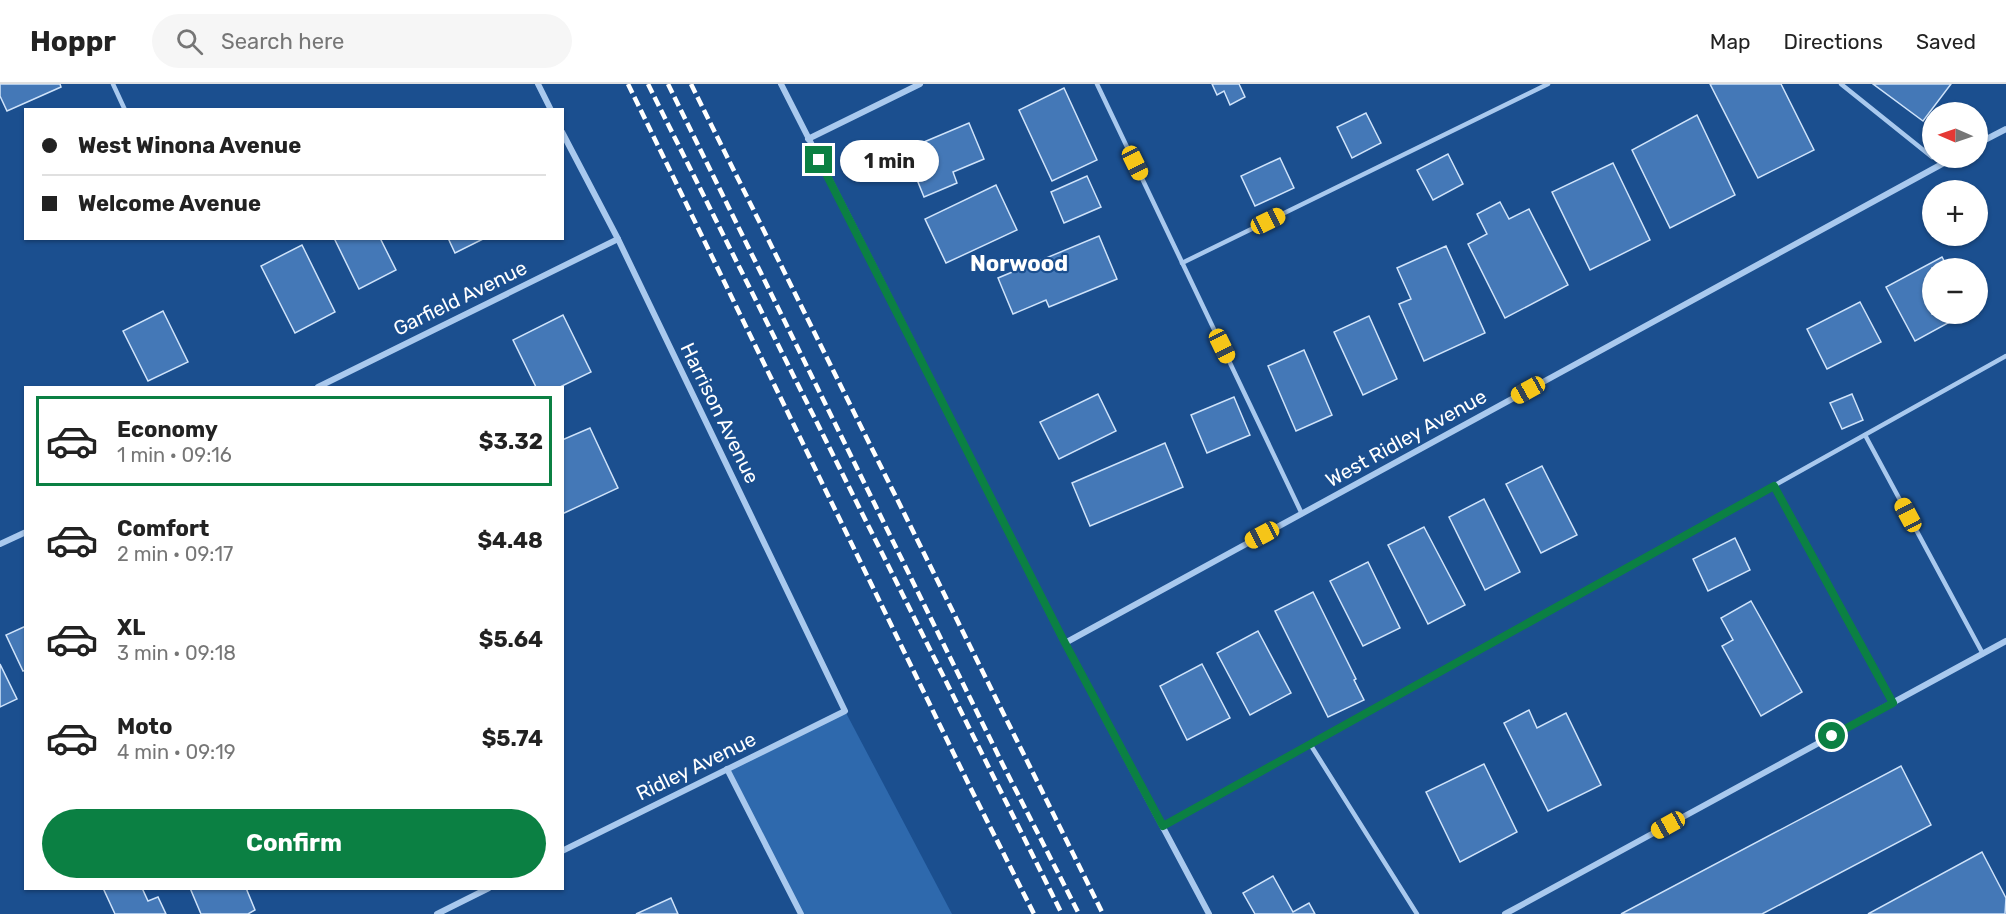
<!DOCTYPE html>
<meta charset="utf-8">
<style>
body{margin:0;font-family:Rubik,sans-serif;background:#f6f6f6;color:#222;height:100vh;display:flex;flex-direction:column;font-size:22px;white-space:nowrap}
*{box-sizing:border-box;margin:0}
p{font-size:20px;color:#767676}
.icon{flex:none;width:33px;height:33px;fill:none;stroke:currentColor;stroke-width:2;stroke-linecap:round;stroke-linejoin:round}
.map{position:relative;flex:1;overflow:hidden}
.drawer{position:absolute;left:24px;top:302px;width:540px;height:504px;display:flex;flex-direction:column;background:#fff;border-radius:0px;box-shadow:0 2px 4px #0004}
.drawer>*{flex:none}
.top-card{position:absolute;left:24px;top:24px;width:540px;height:132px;border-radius:0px;box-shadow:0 2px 4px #0004;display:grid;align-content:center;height:132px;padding:0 18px;background:#fff}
.needle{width:39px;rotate:272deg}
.fabs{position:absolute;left:1922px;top:18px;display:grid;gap:12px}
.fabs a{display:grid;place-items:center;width:66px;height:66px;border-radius:50%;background:#fff;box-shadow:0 2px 4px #0004;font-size:30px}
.end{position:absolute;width:27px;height:27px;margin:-14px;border:8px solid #0b8043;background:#fff;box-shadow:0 0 0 3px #fff}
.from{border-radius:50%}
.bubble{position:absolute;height:42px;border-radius:21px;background:#fff;box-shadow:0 2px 4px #0004;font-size:20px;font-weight:700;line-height:42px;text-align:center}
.car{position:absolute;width:18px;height:36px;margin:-18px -9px;border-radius:8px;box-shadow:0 0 4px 2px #0007;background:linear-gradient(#f5c518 24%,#345 0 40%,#f5c518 0 76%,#345 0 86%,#f5c518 0)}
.top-card b{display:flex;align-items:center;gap:21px;height:57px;font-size:22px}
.top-card b+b{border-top:2px solid #e0e0e0}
.top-card i{width:15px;height:15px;background:#222}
ul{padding:10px 0 0;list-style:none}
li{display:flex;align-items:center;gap:18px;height:90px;margin:0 12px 9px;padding:0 6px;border:3px solid transparent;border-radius:0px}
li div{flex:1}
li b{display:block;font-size:22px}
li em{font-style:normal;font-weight:700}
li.current{border-color:#0b8043}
li>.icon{width:54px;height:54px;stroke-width:1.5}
.cta{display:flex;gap:12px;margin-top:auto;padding:12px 18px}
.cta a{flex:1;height:69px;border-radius:36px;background:#0b8043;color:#fff;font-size:24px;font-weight:700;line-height:69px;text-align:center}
header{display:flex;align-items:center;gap:36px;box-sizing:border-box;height:84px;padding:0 30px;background:#fff;border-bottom:2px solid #e0e0e0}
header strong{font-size:28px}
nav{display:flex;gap:33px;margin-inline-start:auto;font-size:21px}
.search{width:420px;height:54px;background:#f6f6f6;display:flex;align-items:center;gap:15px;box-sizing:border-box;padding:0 21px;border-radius:33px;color:#767676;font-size:22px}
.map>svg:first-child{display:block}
</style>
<header>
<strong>Hoppr</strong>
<div class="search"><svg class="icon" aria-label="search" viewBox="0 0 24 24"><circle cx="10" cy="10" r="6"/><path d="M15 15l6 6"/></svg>Search here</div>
<nav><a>Map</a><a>Directions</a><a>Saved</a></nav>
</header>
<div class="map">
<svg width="2006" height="830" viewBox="0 0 2006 830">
<rect width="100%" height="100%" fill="#1b4f8f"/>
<polygon fill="#2e69ad" points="845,627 952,830 801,830 727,685"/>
<g fill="#4478b7" stroke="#cfe3fa" stroke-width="1.5">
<polygon points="0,0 60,0 61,3 7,27 0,12"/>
<polygon points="1212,0 1239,0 1245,13 1230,21 1224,7 1217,11"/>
<polygon points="1710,0 1781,0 1814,66 1758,94"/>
<polygon points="1873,0 1951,0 1923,37"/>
<polygon points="1064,4 1097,76 1052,97 1019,26"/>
<polygon points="1366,29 1381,59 1352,74 1337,43"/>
<polygon points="1697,31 1735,111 1670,144 1632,66"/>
<polygon points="969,39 984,75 953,88 957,99 924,113 905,66"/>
<polygon points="1448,70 1463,100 1433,116 1417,86"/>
<polygon points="1280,74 1294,104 1255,122 1241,92"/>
<polygon points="1613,79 1650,156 1590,186 1552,108"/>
<polygon points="1087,92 1101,123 1064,139 1051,108"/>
<polygon points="996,101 1017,146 946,179 925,135"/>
<polygon points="1500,118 1509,135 1529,125 1568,201 1505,234 1468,160 1487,150 1477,130"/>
<polygon points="1099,152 1117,195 1049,223 1046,216 1013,230 998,194"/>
<polygon points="334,154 380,154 396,186 359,205"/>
<polygon points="448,154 485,154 455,169"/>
<polygon points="302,161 335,228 295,249 261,182"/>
<polygon points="1446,162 1485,249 1424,277 1399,220 1411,215 1397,184"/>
<polygon points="1942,173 1948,184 1932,184 1932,230 1943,230 1948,239 1915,257 1886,203"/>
<polygon points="1860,218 1881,258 1827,285 1807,245"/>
<polygon points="163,227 188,278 148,297 123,247"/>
<polygon points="563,231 591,288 560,303 536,303 513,256"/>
<polygon points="1369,232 1397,295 1363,311 1334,248"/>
<polygon points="1304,266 1332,331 1296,347 1268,282"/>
<polygon points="1098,310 1116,347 1059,375 1040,338"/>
<polygon points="1852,310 1863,336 1842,345 1830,319"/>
<polygon points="1234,313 1250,351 1207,369 1191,331"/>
<polygon points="590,344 618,404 562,430 562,356"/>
<polygon points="1165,359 1183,403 1090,442 1072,399"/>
<polygon points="1542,382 1577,451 1541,469 1506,400"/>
<polygon points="1484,415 1520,488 1485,506 1449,433"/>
<polygon points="1424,443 1465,521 1428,540 1388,461"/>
<polygon points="1735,454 1750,486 1708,507 1693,475"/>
<polygon points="1368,478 1400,544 1363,562 1330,497"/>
<polygon points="1313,508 1356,595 1354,596 1364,616 1328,633 1275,527"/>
<polygon points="1751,517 1802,608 1761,632 1722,562 1733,556 1721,534"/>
<polygon points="26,542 26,586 23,587 6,551"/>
<polygon points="1258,547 1291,609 1250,631 1217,569"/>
<polygon points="0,580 17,615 0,623"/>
<polygon points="1202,580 1230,634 1187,656 1160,602"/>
<polygon points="1529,626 1537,644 1566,629 1601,701 1548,727 1504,639"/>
<polygon points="1484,680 1517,748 1460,778 1426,708"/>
<polygon points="1901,682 1931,741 1762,830 1621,830"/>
<polygon points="1982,768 2006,814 2005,830 1868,830"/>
<polygon points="1273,792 1293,828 1309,819 1315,830 1255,830 1243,809"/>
<polygon points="103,804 142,804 148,817 158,813 166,830 115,830"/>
<polygon points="190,804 246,804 255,826 248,830 201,830"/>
<polygon points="671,814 678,830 636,830"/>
</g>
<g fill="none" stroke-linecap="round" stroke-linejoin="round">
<g stroke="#a9c9ee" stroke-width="4.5">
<polyline points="113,0 125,26"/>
<polyline points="1097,0 1302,430"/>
<polyline points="1841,0 1932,73"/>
<polyline points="1182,179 1548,0"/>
<polyline points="1865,351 1983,570"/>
<polyline points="1774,402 1893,619"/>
<polyline points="1310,660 1417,830"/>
<polyline points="1163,743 2006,272"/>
</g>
<g stroke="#a9c9ee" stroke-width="6">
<polyline points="538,0 551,26"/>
<polyline points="781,0 1065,559 1209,830"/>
<polyline points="562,48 618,155 845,627 562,767"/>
<polyline points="808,55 920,0"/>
<polyline points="1977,60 2006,45"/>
<polyline points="318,303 618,155"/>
<polyline points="0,460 26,448"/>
<polyline points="1065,559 1953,74"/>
<polyline points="727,685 801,830"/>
<polyline points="437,830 489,804"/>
<polyline points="1505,830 2006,557"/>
</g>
<g stroke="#fff" stroke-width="4.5" stroke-dasharray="10 4.5" stroke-linecap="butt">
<polyline points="628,0 969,701 1034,830"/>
<polyline points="648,0 1062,830"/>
<polyline points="668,0 1003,681 1079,830"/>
<polyline points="691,0 1103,830"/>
</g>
</g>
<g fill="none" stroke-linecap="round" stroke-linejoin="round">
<polyline stroke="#0b8043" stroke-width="8" points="819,76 1065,559 1163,742 1774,402 1893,619 1832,652"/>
</g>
<g text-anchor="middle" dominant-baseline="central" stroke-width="4.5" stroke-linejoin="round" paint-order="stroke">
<g font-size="20" fill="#fff" stroke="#1b4f8f">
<text transform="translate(460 214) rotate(-26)">Garfield Avenue</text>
<text transform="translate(720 329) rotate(64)">Harrison Avenue</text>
<text transform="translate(1406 354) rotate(-29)">West Ridley Avenue</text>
<text transform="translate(696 682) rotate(-26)">Ridley Avenue</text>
</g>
<g font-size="22" font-weight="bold" fill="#fff" stroke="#1b4f8f">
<text x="1019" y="179">Norwood</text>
</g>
</g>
</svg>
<div class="fabs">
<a><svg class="needle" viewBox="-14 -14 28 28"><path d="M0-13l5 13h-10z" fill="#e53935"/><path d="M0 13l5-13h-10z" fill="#767676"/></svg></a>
<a>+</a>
<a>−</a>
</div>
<i class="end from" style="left:1832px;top:652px"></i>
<i class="end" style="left:819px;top:76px"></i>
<div class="bubble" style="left:840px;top:56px;width:99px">1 min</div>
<i class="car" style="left:1135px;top:79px;rotate:154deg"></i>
<i class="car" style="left:1268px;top:137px;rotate:64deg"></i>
<i class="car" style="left:1222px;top:262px;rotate:154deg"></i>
<i class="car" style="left:1528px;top:306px;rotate:241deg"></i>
<i class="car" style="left:1908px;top:431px;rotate:332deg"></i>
<i class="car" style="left:1262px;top:451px;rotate:242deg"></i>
<i class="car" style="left:1668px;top:741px;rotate:241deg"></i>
<div class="top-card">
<b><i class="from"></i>West Winona Avenue</b>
<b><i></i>Welcome Avenue</b>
</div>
<section class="drawer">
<ul>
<li class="current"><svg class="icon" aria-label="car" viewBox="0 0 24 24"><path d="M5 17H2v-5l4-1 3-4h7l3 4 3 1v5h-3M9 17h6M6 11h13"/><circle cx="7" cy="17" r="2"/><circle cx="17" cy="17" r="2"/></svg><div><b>Economy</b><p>1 min · 09:16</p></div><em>$3.32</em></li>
<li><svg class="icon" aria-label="car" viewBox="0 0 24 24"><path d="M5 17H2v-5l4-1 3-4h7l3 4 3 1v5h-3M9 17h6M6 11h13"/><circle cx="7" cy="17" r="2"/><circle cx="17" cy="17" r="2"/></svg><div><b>Comfort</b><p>2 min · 09:17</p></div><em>$4.48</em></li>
<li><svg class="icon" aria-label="car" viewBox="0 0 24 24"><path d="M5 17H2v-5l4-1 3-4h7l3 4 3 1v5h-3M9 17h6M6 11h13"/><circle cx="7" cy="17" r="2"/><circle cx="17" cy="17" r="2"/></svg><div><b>XL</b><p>3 min · 09:18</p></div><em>$5.64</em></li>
<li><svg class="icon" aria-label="car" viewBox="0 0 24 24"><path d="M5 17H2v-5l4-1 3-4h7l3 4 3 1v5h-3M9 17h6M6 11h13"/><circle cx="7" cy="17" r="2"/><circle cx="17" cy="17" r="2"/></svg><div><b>Moto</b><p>4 min · 09:19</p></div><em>$5.74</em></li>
</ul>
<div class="cta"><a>Confirm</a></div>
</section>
</div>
